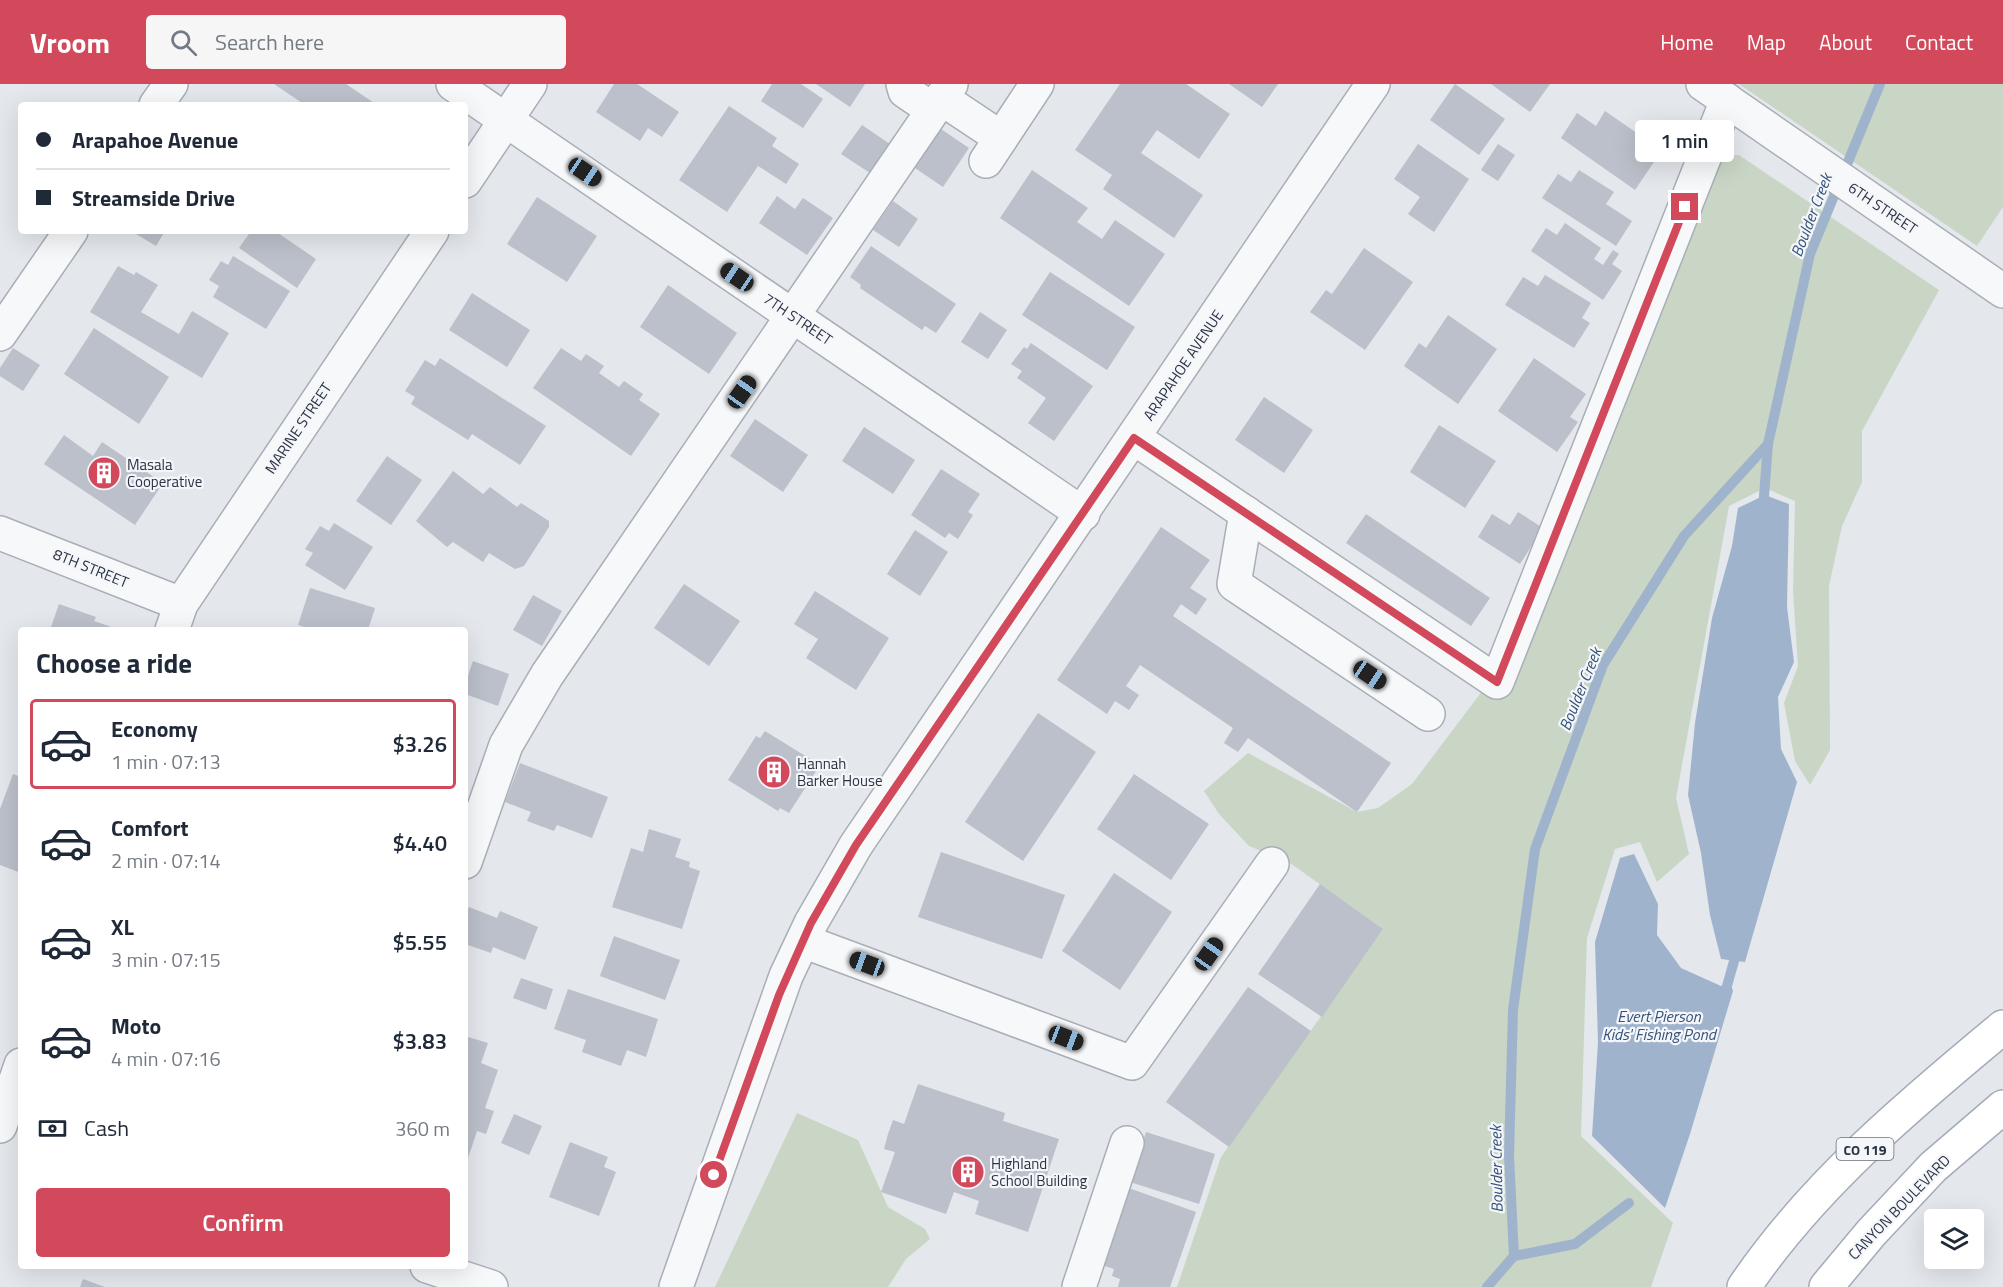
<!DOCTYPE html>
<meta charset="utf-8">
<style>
body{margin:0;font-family:"Titillium Web",sans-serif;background:#f6f6f7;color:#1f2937;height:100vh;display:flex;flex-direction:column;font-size:22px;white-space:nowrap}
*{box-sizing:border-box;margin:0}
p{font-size:20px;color:#747a83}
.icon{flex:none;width:33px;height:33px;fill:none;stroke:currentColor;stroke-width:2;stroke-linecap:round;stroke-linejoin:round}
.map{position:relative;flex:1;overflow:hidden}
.sheet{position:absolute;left:18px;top:543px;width:450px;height:642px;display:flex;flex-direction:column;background:#fff;border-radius:6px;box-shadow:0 6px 24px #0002}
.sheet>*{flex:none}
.hud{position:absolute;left:18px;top:18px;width:450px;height:132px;border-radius:6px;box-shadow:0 6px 24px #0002;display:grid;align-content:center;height:132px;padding:0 18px;background:#fff}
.tools{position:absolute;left:1924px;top:1125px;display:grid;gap:12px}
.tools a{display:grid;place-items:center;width:60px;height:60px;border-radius:6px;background:#fff;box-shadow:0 6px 24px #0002;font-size:30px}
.end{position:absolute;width:27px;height:27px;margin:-14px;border:8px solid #d1495b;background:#fff;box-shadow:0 0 0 3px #fff}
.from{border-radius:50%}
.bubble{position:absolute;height:42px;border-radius:6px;background:#fff;box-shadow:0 6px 24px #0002;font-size:20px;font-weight:600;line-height:42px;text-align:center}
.car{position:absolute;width:18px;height:36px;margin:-18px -9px;border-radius:8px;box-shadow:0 0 4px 2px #0007;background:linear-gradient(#222 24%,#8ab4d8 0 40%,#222 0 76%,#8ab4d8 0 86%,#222 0)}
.hud b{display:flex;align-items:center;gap:21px;height:57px;font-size:22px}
.hud b+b{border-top:2px solid #e0e1e3}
.hud i{width:15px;height:15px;background:#1f2937}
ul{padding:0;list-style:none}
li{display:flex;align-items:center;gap:18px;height:90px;margin:0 12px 9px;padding:0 6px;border:3px solid transparent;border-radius:6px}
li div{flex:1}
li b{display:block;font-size:22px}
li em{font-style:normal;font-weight:600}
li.current{border-color:#d1495b}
li>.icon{width:54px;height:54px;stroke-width:1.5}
h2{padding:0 18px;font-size:27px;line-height:72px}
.pay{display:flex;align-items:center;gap:15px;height:66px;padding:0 18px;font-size:22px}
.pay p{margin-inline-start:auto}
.primary-button{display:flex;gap:12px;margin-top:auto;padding:12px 18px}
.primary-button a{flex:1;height:69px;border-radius:6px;background:#d1495b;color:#fff;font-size:24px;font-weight:600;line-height:69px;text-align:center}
header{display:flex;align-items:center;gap:36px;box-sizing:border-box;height:84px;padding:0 30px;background:#d1495b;color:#fff}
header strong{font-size:28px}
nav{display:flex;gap:33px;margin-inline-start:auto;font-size:21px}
.search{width:420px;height:54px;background:#f6f6f7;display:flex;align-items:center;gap:15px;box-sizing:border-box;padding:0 21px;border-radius:6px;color:#747a83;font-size:22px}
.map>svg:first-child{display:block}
</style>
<header>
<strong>Vroom</strong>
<div class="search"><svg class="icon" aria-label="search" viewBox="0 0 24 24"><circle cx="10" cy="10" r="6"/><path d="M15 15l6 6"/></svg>Search here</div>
<nav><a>Home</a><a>Map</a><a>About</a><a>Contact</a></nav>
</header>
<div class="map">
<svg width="2003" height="1203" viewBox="0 0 2003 1203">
<rect width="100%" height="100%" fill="#e4e7ec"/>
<g fill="#c9d6c5">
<polygon points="1739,0 2003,0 2003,123 1977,162"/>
<polygon points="1717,71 1739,71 1939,206 1862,347 1862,398 1842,442 1829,502 1830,666 1810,701 1795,677 1784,619 1798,582 1793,508 1795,417 1765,404 1729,422 1676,714 1689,770 1657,798 1640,758 1615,765 1587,854 1581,1052 1673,1139 1651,1203 1177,1203 1221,1073 1383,845 1290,779 1249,762 1219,730 1204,707 1248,669 1357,728 1378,724 1412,700 1541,529"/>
<polygon points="797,1029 858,1056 888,1123 925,1145 930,1155 906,1175 888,1203 715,1203"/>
</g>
<g fill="#9fb4cc">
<polygon points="1765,411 1789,420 1787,523 1794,578 1778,613 1781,665 1797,698 1745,878 1721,875 1710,831 1701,769 1688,711 1695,639 1712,534 1732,462 1738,424"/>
<polygon points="1634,770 1658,820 1657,851 1681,884 1721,902 1730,898 1733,907 1690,1050 1665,1124 1592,1052 1598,958 1595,858 1620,774"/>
</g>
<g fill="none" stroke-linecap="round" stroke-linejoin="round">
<g stroke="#9fb4cc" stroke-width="10">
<polyline points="1763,425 1768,360"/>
<polyline points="1725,909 1738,863"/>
<polyline points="1514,1172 1575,1160 1629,1119"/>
<polyline points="1487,1203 1514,1172 1509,1072 1513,926 1535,765 1603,581 1684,452 1768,360 1810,170 1880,0"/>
</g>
</g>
<g fill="#bbc0ca">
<polygon points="274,0 346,0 377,21 305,21"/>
<polygon points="614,0 637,0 679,28 662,53 648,44 640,57 596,28"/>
<polygon points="772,0 801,0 823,15 803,44 761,17"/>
<polygon points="816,0 865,0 850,23"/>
<polygon points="1120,0 1186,0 1230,30 1199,75 1157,46 1141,69 1203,111 1174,154 1103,105 1112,91 1075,66"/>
<polygon points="1229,0 1278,0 1262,23"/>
<polygon points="1455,0 1505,35 1479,71 1430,36"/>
<polygon points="1491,0 1550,0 1530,28"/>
<polygon points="729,22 777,54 772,62 799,80 786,100 758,82 727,128 679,96"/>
<polygon points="1605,27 1644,54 1638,63 1656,75 1635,106 1561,54 1577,29 1596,42"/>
<polygon points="862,41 890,60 870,89 841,70"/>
<polygon points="938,43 969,64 943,103 912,82"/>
<polygon points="1418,60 1469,95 1434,148 1408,130 1420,113 1394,95"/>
<polygon points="1498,60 1515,71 1498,97 1481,86"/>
<polygon points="1032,86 1088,124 1077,138 1102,155 1115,136 1165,170 1129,222 1000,134"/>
<polygon points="1579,86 1614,108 1606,120 1632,137 1616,162 1542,114 1558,90 1571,98"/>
<polygon points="777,112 795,125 803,114 833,134 807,171 759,139"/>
<polygon points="537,113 597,152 567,198 507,160"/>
<polygon points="893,117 918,135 899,163 873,146"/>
<polygon points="1565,139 1601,164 1594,175 1603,181 1613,166 1619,170 1612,180 1622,187 1603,216 1531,167 1546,144 1557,151"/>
<polygon points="131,147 165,147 156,162"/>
<polygon points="251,147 275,147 316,175 297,204 239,164"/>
<polygon points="871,162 956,220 936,249 925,242 922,246 860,204 861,201 850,193"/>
<polygon points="1364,164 1413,198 1365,266 1310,228 1326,206 1332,210"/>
<polygon points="233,172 290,207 266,245 213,213 219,202 209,196 221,177 228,181"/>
<polygon points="118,182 134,191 136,188 158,201 141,228 179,250 192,227 229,249 202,294 90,228"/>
<polygon points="1050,188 1135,243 1107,286 1022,231"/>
<polygon points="1545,191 1591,219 1582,234 1590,239 1574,264 1505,221 1523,193 1538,202"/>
<polygon points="668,201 737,249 709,290 640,243"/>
<polygon points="472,209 530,246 507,283 449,246"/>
<polygon points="980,228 1007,246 988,275 961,258"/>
<polygon points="1448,231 1497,265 1458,320 1404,282 1419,259 1426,264"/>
<polygon points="94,244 169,293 139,340 64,290"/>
<polygon points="1031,259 1093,302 1054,357 1028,339 1046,314 1017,294 1022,287 1011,280 1024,263 1027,265"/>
<polygon points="13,264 40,281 23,307 0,292 0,284"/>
<polygon points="561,264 581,277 586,270 604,282 599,289 619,303 624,297 643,310 639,316 660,330 631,372 533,304"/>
<polygon points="440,274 546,342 520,381 472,350 468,356 411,320 415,313 405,307 425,276 435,282"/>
<polygon points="1534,274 1586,310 1570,333 1578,338 1557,368 1498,327"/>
<polygon points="1264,313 1313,346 1284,389 1235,356"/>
<polygon points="755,335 808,371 783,408 730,372"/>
<polygon points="1439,341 1496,377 1465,424 1410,388"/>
<polygon points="864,343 915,376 893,410 842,377"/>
<polygon points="64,351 93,372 102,358 163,399 135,441 44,380"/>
<polygon points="387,372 422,396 391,441 356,417"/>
<polygon points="941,385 980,410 968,428 973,431 958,455 949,449 945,454 911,431"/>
<polygon points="453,387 483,410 490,403 517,423 521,419 549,437 549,443 524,482 515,485 489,469 483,478 453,458 447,463 416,437"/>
<polygon points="1518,428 1543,444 1520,480 1478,453 1492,430 1510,441"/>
<polygon points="1366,430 1490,514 1471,542 1346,459"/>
<polygon points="334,439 373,463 345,506 305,481 313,469 305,465 320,442 329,447"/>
<polygon points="1161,443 1210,476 1190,504 1207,515 1196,531 1181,520 1173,532 1391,679 1357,728 1248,654 1238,668 1224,659 1233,644 1140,581 1126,602 1139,611 1129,626 1115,617 1107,630 1057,596"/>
<polygon points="915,446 948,468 920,512 887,490"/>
<polygon points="684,500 740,537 709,582 654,544"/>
<polygon points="310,504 375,524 368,546 314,546 298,541"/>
<polygon points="815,507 889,554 856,606 806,574 818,555 794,540"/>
<polygon points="533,511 562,527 542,562 513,546"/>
<polygon points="59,520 96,533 94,537 120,546 50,546"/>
<polygon points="473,577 509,590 498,622 465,610 465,600"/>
<polygon points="1038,629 1096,668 1023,777 965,738"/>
<polygon points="765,647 820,681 789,729 780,724 778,727 728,696 756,652 760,654"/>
<polygon points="520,679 608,713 592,754 557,741 554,747 527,737 531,728 505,718"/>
<polygon points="13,690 21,693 21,789 0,781 0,725"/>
<polygon points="1134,690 1209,740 1171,796 1097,745"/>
<polygon points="649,745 681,755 675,773 690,778 689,783 700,787 682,845 612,823 631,764 643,768"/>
<polygon points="941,768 1065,811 1042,875 918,833"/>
<polygon points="1114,789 1172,828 1120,906 1062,867"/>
<polygon points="1320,800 1383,845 1322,933 1258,890"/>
<polygon points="469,823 497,834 500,827 538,843 525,876 493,863 491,869 465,860 465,833"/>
<polygon points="614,852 680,876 665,916 600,892"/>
<polygon points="521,894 553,905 546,926 513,914"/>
<polygon points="1248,903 1311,947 1229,1063 1166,1018"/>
<polygon points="568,905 658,935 646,973 627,966 621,982 582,968 586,956 554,945"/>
<polygon points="465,952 488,959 481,979 498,986 485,1024 494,1027 486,1050 477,1047 465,1083"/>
<polygon points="918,1000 1005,1029 1003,1037 1059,1055 1028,1148 975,1130 979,1117 954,1108 946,1130 881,1108 895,1068 884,1065 888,1050 893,1036 904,1040"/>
<polygon points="514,1030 542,1042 529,1071 501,1059"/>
<polygon points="1146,1048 1215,1070 1199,1120 1130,1098"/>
<polygon points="570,1058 608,1073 604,1083 616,1088 599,1132 549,1113"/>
<polygon points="1126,1103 1196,1128 1170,1203 1118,1203 1120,1195 1112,1192 1114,1185 1099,1180"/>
<polygon points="83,1195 105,1203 80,1203"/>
</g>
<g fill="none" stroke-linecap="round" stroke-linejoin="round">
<defs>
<g id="minor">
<polyline points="453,0 1083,430"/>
<polyline points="903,0 905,7 933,26"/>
<polyline points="1703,0 2003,207"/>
<polyline points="941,14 1001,54"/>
<polyline points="156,21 171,0"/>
<polyline points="986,77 1037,0"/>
<polyline points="465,97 530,0"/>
<polyline points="0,250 71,147"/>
<polyline points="1134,354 1497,598 1727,16"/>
<polyline points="1246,429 1234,500 1428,630"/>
<polyline points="0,449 181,520"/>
<polyline points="172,546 181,520 432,147"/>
<polyline points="465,778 506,661 547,591 951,0"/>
<polyline points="803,857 1132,979 1272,780"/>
<polyline points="0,1042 21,981"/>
<polyline points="427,1182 491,1203"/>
<polyline points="676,1203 786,892 811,839 856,761 1373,0"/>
<polyline points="1079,1203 1127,1059"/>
</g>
<g id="major">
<path d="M 1744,1203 C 1812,1102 1910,1020 2003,943"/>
<polyline points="1826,1203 1871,1149 1933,1083 2003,1023"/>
</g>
</defs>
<use href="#minor" stroke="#a9aeb7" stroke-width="36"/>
<use href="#major" stroke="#a3abb8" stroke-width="36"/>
<use href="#minor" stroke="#f7f8fa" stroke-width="33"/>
<use href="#major" stroke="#fff" stroke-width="33"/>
</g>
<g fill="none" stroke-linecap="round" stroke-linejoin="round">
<polyline stroke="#d1495b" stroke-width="8" points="714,1091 779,911 811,839 856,761 1134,354 1497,598 1685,123"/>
</g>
<defs>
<symbol id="building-disc" viewBox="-11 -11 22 22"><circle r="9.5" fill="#d1495b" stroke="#f4f6f9"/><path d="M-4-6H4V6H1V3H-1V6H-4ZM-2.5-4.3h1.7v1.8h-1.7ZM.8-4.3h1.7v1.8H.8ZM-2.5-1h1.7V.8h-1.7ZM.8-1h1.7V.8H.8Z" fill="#fff"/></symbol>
</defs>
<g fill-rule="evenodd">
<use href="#building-disc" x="85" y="370" width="38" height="38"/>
<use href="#building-disc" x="755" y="669" width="38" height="38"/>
<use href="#building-disc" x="949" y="1069" width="38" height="38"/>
</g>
<g text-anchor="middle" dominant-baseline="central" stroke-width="4.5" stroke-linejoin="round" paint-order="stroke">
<rect fill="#f4f6f9" stroke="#676e7b" stroke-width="1.5" x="1836.5" y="1054" width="57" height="22" rx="4.5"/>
<g font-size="14" font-weight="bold" fill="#2b3445">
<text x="1865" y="1065">CO 119</text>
</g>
<g font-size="15" fill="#2b3445" stroke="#f4f6f9">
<text transform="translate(1883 124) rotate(34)">6TH STREET</text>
<text transform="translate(798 235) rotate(34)">7TH STREET</text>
<text transform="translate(1183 281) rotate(-56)">ARAPAHOE AVENUE</text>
<text transform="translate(298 344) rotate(-56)">MARINE STREET</text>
<text transform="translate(91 484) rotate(22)">8TH STREET</text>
<text transform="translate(1899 1123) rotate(-46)">CANYON BOULEVARD</text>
</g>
<g font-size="15" fill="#2b3445" stroke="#f4f6f9" text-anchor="start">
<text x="127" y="380">Masala<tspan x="127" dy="17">Cooperative</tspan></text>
<text x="797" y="679">Hannah<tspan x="797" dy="17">Barker House</tspan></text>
<text x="991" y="1079">Highland<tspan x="991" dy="17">School Building</tspan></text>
</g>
<g font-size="16" font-style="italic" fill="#34527a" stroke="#f4f6f9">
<text transform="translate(1811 131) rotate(-69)">Boulder Creek</text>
<text transform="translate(1580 605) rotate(-68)">Boulder Creek</text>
<text x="1659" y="932">Evert Pierson<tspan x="1659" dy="18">Kids' Fishing Pond</tspan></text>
<text transform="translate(1496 1085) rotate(-91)">Boulder Creek</text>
</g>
</g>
</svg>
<div class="tools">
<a><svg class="icon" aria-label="layers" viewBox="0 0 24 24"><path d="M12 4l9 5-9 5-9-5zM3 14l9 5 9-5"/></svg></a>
</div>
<i class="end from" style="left:714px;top:1091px"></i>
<i class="end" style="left:1685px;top:123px"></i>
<div class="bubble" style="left:1635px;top:36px;width:99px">1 min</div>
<i class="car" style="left:585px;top:88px;rotate:124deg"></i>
<i class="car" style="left:737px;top:193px;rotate:304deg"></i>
<i class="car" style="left:742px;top:308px;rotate:35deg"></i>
<i class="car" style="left:1370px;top:591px;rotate:124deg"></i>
<i class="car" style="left:1209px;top:870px;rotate:35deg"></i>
<i class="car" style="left:867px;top:880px;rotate:290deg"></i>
<i class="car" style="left:1066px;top:954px;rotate:111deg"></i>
<div class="hud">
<b><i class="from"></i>Arapahoe Avenue</b>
<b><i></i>Streamside Drive</b>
</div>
<section class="sheet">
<h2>Choose a ride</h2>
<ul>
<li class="current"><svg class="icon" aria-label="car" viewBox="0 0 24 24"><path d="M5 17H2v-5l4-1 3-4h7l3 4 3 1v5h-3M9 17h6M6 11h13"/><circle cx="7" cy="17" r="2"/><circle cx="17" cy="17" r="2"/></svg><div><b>Economy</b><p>1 min · 07:13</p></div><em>$3.26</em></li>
<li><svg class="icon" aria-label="car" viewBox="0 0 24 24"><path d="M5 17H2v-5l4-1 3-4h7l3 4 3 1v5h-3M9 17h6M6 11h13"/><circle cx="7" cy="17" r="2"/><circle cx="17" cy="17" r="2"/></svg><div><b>Comfort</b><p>2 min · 07:14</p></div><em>$4.40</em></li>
<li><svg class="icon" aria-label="car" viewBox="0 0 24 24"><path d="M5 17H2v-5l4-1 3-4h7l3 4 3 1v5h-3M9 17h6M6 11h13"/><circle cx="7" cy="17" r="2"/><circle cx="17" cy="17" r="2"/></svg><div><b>XL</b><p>3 min · 07:15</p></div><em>$5.55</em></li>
<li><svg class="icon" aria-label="car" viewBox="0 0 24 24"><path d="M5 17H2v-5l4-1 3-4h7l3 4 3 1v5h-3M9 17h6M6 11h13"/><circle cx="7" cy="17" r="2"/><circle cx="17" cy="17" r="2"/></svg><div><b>Moto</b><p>4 min · 07:16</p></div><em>$3.83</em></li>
</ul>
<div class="pay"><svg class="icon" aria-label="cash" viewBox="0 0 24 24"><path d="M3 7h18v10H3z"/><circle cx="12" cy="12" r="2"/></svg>Cash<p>360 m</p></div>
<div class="primary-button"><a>Confirm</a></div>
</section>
</div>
